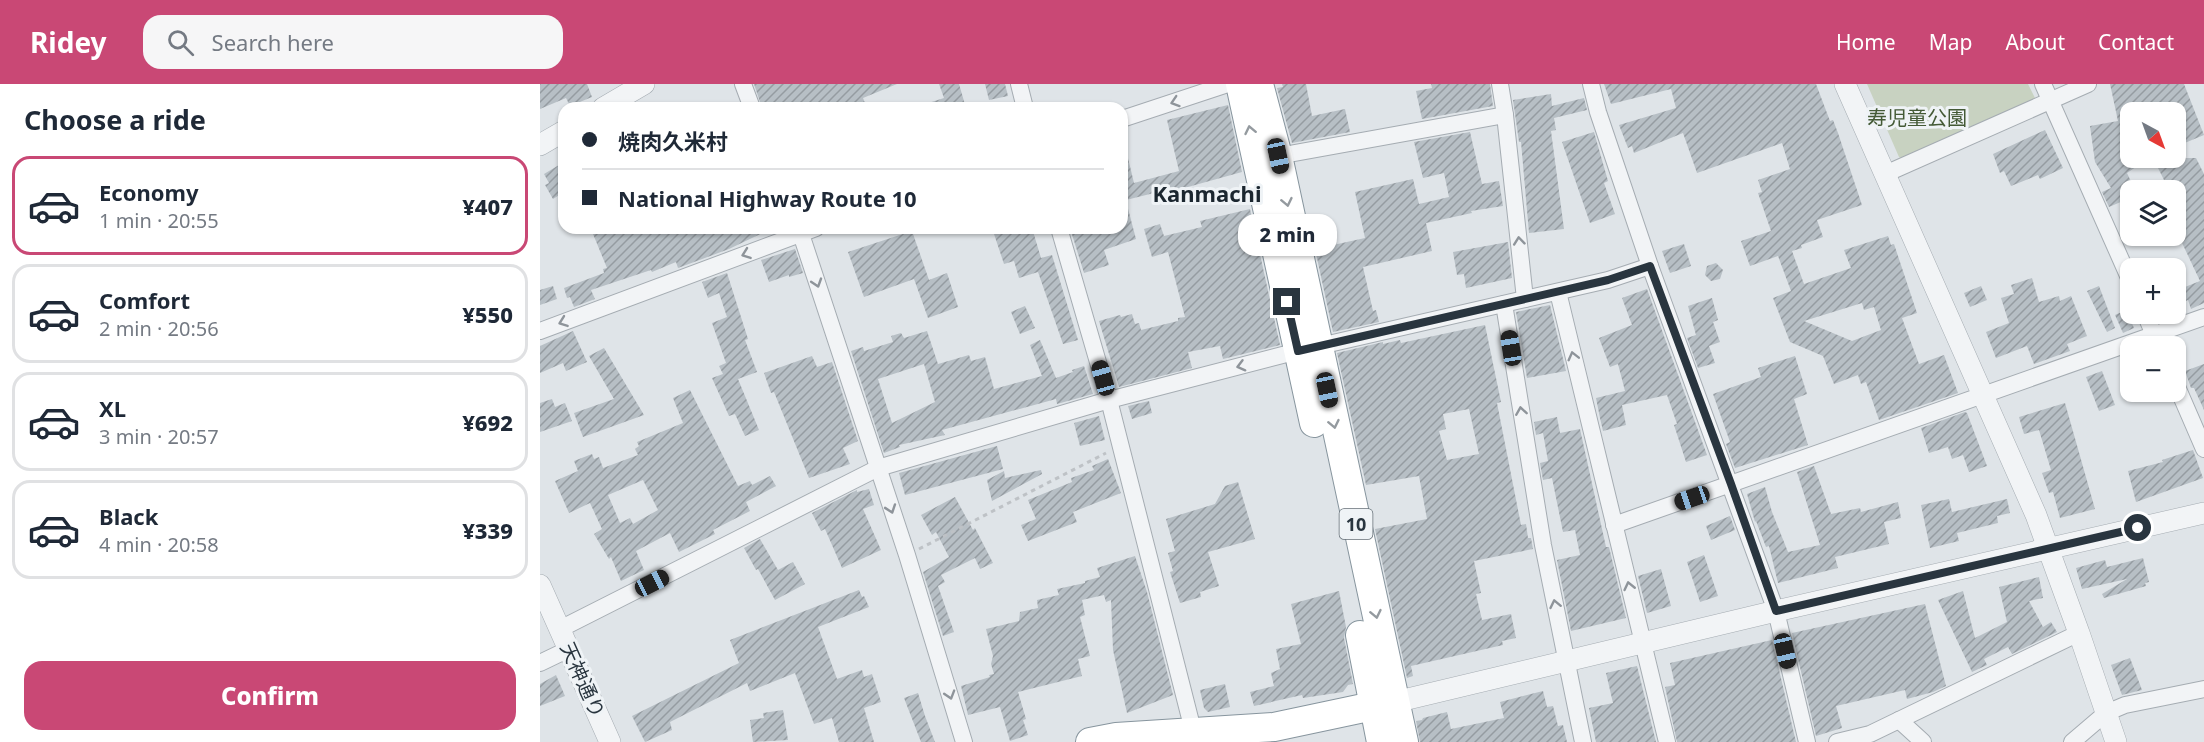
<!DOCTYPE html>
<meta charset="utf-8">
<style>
body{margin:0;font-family:"Noto Sans","Noto Sans JP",sans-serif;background:#f6f6f7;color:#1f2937;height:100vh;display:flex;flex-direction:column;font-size:22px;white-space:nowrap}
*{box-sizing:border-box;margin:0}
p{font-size:20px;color:#747a83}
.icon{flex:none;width:33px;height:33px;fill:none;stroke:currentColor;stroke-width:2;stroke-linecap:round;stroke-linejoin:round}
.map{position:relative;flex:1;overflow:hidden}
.panel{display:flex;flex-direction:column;background:#fff;width:540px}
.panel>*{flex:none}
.guide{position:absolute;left:18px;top:18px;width:570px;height:132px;border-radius:18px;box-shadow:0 2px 4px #0004;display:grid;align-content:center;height:132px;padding:0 24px;background:#fff}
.needle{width:39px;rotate:139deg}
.buttons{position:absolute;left:1580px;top:18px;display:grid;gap:12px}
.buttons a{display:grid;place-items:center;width:66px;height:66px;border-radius:12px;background:#fff;box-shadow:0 2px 4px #0004;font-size:30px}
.end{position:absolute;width:27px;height:27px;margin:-14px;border:8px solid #29353f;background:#fff;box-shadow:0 0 0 3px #fff}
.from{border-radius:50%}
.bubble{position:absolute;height:42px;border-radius:18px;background:#fff;box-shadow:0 2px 4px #0004;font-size:20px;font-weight:800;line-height:42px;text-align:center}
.car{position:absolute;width:18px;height:36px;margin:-18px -9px;border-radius:8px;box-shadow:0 0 4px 2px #0007;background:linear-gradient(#222 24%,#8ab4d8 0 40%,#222 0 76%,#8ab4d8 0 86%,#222 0)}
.guide b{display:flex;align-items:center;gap:21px;height:57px;font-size:22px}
.guide b+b{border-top:2px solid #e0e1e3}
.guide i{width:15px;height:15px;background:#1f2937}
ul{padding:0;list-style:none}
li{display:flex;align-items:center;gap:18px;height:99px;margin:0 12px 9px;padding:0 12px;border:3px solid #e0e1e3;border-radius:18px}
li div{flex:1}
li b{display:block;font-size:22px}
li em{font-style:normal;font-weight:800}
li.on{border-color:#c94875}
li>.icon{width:54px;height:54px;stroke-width:1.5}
h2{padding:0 24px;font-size:27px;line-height:72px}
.primary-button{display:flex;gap:12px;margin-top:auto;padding:12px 24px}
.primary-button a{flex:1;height:69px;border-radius:18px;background:#c94875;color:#fff;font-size:24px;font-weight:800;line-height:69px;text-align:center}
header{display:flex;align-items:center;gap:36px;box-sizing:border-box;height:84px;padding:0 30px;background:#c94875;color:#fff}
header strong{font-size:28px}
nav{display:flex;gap:33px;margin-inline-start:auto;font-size:21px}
.search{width:420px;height:54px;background:#f6f6f7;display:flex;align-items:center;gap:15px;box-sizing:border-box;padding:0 21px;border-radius:18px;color:#747a83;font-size:22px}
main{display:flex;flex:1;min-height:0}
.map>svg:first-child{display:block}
</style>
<header>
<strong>Ridey</strong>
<div class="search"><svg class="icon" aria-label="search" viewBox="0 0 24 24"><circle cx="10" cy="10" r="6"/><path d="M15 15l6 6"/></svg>Search here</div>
<nav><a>Home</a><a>Map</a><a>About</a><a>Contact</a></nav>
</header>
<main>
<section class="panel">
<h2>Choose a ride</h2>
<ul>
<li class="on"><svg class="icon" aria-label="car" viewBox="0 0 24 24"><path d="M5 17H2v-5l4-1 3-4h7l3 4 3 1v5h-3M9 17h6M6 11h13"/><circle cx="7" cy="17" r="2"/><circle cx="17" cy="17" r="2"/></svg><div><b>Economy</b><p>1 min · 20:55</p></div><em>¥407</em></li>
<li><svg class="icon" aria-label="car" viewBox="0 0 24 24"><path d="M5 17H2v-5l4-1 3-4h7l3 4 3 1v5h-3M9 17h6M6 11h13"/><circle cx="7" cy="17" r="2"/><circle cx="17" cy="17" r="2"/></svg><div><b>Comfort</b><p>2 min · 20:56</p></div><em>¥550</em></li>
<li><svg class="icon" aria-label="car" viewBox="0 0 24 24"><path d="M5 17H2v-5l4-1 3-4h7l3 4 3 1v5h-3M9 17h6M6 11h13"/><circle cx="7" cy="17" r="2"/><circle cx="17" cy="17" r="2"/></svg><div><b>XL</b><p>3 min · 20:57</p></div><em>¥692</em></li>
<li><svg class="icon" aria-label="car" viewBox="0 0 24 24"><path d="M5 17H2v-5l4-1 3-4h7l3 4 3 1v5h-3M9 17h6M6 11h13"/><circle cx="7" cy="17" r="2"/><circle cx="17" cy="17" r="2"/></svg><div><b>Black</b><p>4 min · 20:58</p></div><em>¥339</em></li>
</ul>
<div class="primary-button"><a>Confirm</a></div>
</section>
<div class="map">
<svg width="1664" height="658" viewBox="0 0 1664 658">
<defs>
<pattern id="building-hatch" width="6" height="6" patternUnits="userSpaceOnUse" patternTransform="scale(1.5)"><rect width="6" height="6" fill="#b7bfc5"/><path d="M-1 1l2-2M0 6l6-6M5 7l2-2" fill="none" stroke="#959ca1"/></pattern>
</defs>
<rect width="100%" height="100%" fill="#dfe4e8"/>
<polygon fill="#c8d2c1" points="1327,0 1488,0 1496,16 1363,75 1359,73"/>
<g fill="url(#building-hatch)" fill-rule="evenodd">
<polygon points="0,0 47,0 52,13 30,22 26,14 0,25"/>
<polygon points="214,0 357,0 323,14 327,24 222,24"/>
<polygon points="399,0 419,0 426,24 382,24 382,21 404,14"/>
<polygon points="445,0 465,0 468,12 449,16"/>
<polygon points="742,0 766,0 772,32 805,25 810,48 752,59 737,4 743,3"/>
<polygon points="891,0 950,0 953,22 882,35 876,7 892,4"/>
<path d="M 1064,0 L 1276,0 L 1290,37 L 1293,36 L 1298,49 L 1322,121 L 1277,136 L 1283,153 L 1261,161 L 1262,164 L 1252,167 L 1264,200 L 1311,184 L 1304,166 L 1348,152 L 1351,161 L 1354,160 L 1377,229 L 1362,234 L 1379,280 L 1404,271 L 1418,309 L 1339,336 L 1326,298 L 1321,300 L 1318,291 L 1294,300 L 1283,272 L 1250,258 L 1233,214 L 1251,207 L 1238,172 L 1210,182 L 1201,157 L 1231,147 L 1218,109 L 1222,108 L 1218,96 L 1250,85 L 1242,59 L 1157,89 L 1143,49 L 1094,69 L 1092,62 L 1088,64 L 1079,41 L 1136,24 L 1131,5 L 1071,20 ZM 1322,219 L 1324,226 L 1334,223 L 1341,246 L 1312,257 L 1264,237 Z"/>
<polygon points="1570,0 1644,0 1664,51 1635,63 1635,28 1590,28 1590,74 1609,74 1587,89 1595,106 1590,106 1590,114 1569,123 1562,108 1571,104 1555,78 1550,42 1578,37"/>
<polygon points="1011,10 1012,22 1044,14 1047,26 1014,34 1016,46 1011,47 1024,145 989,149 981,58 979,58 973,16"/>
<polygon points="688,21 702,88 619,111 618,108 582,117 582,70 587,70 594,99 639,87 627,36"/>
<polygon points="1505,46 1523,84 1500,95 1498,91 1471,102 1464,87 1460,89 1453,70"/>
<polygon points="930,48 942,100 959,97 963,122 931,127 932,129 886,139 892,167 823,183 833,227 836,226 839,238 793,248 775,165 825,154 815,108 873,95 879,120 909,113 904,89 883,94 874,58"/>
<polygon points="1054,48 1068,97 1064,99 1075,130 1050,139 1022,58"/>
<polygon points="1613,74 1656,74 1664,90 1664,219 1651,225 1648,216 1635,222 1635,207 1660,197 1635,144 1635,106 1629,106"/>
<polygon points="24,78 24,108 13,115 5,101 9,99 4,90"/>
<polygon points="586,117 596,155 564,166 569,181 544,189 530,144 582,144 582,118"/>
<polygon points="710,125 740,261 683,275 680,262 648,268 652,284 579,303 559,237 580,231 581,233 592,230 595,240 599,239 601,246 638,237 638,234 645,233 628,168 612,173 604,145 620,140 624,152 662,143 660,137"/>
<polygon points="68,144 90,144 92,150 105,144 142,144 144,149 159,144 233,144 189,165 138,184 136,178 112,188 111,186 51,206 55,215 34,223 30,213 27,214 24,204 64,189 63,185 67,184 53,150"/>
<polygon points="475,144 492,144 501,174 512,171 538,256 523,260 498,188 479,194 474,177 464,180 454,150"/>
<polygon points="372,147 389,196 407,189 418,223 388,234 374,195 324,213 308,168"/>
<polygon points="968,158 972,194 926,204 924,190 917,191 913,168"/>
<polygon points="1144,160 1151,182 1130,189 1122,167"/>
<polygon points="255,165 263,189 249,193 249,191 229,198 221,176"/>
<polygon points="1176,179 1183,186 1180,195 1171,197 1165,191 1167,182"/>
<polygon points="187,189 208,255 205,256 217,288 198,295 219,346 205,352 195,330 189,332 172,294 183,290 179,282 186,279 172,239 187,233 179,209 168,214 162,198"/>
<polygon points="1492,194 1499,218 1519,212 1520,217 1531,212 1547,252 1527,260 1530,267 1494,280 1487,262 1456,274 1446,248 1469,239 1461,214 1474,210 1471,201"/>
<polygon points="13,202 17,215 0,221 0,206"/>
<polygon points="1441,202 1447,216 1430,223 1424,209"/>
<polygon points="1559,202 1575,244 1567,248 1547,207"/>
<polygon points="1107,205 1167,371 1146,378 1134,341 1137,340 1127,311 1082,321 1086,341 1063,347 1060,334 1056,314 1085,307 1078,280 1070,283 1059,254 1092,241 1082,214"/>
<polygon points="1172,214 1178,236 1173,238 1180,258 1169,262 1175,279 1158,284 1147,254 1156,251 1148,222"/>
<polygon points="1010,221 1026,287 987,294 976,228"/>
<polygon points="485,222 495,244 480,250 471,228"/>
<polygon points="1586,226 1594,244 1583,249 1575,231"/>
<path d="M 945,241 L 961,318 L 957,319 L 981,441 L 986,440 L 988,454 L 991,454 L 993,465 L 934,477 L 941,509 L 936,510 L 942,536 L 971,530 L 976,554 L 962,557 L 963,561 L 871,582 L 873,592 L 867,594 L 835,445 L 887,435 L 879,392 L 826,401 L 797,269 L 843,258 L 843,260 L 860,256 L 861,259 ZM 929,325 L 939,370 L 907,376 L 899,347 L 906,345 L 903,330 Z"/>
<polygon points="33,247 47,278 26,287 23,279 0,289 0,262"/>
<path d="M 387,247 L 398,280 L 429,271 L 431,277 L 445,273 L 454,305 L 502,292 L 490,261 L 500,256 L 516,294 L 533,288 L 532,286 L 544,282 L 553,310 L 517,320 L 516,315 L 402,346 L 405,351 L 359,361 L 360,363 L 344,369 L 311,267 L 323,263 L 324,267 L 353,258 L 351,252 L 361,249 L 364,254 ZM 384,280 L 395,318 L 352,339 L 338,295 Z"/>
<polygon points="64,264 104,331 43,353 34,329 74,315 49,272"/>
<polygon points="272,272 277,283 292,278 318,357 303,364 310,380 269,394 234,308 231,309 224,289"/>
<polygon points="1255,272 1267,310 1254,315 1268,361 1195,384 1186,360 1190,358 1173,310 1221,293 1218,284"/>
<polygon points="1664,280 1664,326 1654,304 1651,304 1645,287"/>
<polygon points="1562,287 1575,321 1559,327 1546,293"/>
<path d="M 150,306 L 198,402 L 210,397 L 212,401 L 230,392 L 236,402 L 206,418 L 210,427 L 173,446 L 175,450 L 139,468 L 130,449 L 96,467 L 104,486 L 81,497 L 71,473 L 69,475 L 54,450 L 62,445 L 50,419 L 29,429 L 15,397 L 38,387 L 34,377 L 52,370 L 54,375 L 59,373 L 63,384 L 98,371 L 95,365 L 99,362 L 97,358 L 143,339 L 133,314 ZM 103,396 L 118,426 L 93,440 L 90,434 L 80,439 L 68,411 Z"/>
<polygon points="12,315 15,323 25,319 32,337 0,348 0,319"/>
<polygon points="609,317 612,329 592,335 588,322"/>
<polygon points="1525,319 1555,425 1520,434 1513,408 1509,409 1502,389 1511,386 1499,346 1484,350 1479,333"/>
<polygon points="1425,328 1427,329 1447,382 1429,388 1423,371 1412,375 1408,363 1389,369 1381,344"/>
<polygon points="559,332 565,356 540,362 534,339"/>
<polygon points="1017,333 1020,349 1040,345 1066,463 1069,463 1086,534 1031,547 1017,476 1040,471 1035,446 1023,448 1012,394 1003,396 1000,379 1008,377 1003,349 996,351 994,338"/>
<polygon points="457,362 463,385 365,411 359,389"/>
<polygon points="1653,366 1663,394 1596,418 1588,387 1623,378 1622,376"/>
<polygon points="568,375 581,409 533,428 537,438 488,457 481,441 496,435 488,416 532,398 531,394 554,386 552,382"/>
<polygon points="1274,382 1291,430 1320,424 1321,428 1358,418 1361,434 1344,438 1349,460 1295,473 1298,484 1238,499 1229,462 1226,463 1216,437 1215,438 1207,410 1225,403 1232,428 1248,468 1280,461 1257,388"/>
<polygon points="501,386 502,390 452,417 447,396 464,387 465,394"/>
<polygon points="698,398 715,455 668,468 679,502 660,508 661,513 640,519 630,488 633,487 628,469 635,467 626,435 675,420 685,402"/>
<polygon points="329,405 334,421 323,425 341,466 302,484 285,445 281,447 272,429 317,406 317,408"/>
<polygon points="415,413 433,446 435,444 453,479 440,485 435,474 401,491 405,498 398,502 414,548 403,552 383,488 409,473 396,448 392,451 381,431"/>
<polygon points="1409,415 1412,428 1467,415 1470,429 1457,432 1458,439 1417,449 1419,457 1390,464 1381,421"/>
<polygon points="1190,432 1195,446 1171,456 1166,442"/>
<polygon points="220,455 238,486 253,478 265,500 235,516 218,485 216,486 204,464"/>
<polygon points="1164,471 1178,512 1160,518 1147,478"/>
<polygon points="595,472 607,508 633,611 587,629 573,566 571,516 566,518 564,511 542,516 545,531 540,533 550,572 538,575 542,592 478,608 486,635 483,636 488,651 470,657 460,623 428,631 421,602 450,593 449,591 454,590 451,580 453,572 446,545 479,537 480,528 498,524 497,516 519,511 517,505 545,499 545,497 560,493 557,484"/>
<polygon points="1603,474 1609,498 1605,499 1606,502 1564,514 1562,510 1587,495 1542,505 1536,484 1565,476 1567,483"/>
<polygon points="1121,485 1131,522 1107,529 1098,492"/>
<polygon points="1499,493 1503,514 1489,517 1503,543 1511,538 1517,548 1472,570 1468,563 1444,575 1447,581 1432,588 1398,516 1423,507 1435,554 1467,538 1459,503"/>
<polygon points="319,506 322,513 324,512 329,523 278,543 297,595 322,586 324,593 332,590 341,618 324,624 334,658 299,658 292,634 274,640 255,589 210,607 207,599 130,638 132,646 105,658 92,632 199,579 190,556"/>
<polygon points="799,507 806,543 804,554 813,600 808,601 803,608 763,614 762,611 714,622 710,608 734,602 731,589 740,585 736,565 761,560 751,520"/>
<polygon points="1385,520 1406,602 1393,608 1367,615 1365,606 1296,622 1302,644 1276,652 1252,549"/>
<polygon points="1232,556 1256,658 1137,658 1125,603 1135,601 1130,579"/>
<polygon points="1590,574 1602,606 1582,611 1571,581"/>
<polygon points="1097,582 1116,658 1056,658 1049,624 1073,619 1066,589"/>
<polygon points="16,591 25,612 0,622 0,600"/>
<polygon points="685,600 690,623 668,628 664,624 660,606"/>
<polygon points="1003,607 1007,623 1013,622 1018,642 1023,641 1027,658 880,658 876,637 882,636 883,634 907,628 911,645 964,634 960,618"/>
<polygon points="378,609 385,632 395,658 381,658 364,614"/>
<polygon points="243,626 248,656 213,658 210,636 224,634 223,629"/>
</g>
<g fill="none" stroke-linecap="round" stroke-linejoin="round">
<defs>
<g id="minor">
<polyline points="203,0 212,24"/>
<polyline points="479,0 485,24"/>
<polyline points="960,0 965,31 985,215"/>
<polyline points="1051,0 1058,28 1110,182 1236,527 1267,658"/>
<polyline points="1503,0 1590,196"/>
<polyline points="582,35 688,0"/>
<polyline points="738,72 965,31"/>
<polyline points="1345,90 1548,0"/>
<polyline points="259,144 367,471 424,658"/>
<polyline points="519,144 569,316 655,654"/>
<polyline points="1018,208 1127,658"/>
<polyline points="964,220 1003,461 1043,658"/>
<polyline points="1605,230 1619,262"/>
<polyline points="0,247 276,144"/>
<polyline points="1635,298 1664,365"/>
<polyline points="1074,441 1664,233"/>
<polyline points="20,545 338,384 569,316 758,267 1068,196 1110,182"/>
<polyline points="0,579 29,565"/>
<polyline points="1359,636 1383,658"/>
<polyline points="1297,658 1330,650 1539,549"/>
<polyline points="1532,658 1566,629 1585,621 1664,605"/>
</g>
<g id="tertiary">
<polyline points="1305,0 1496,431 1539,549 1576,658"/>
<polyline points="63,24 104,0"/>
<polyline points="0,61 24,47"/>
<polyline points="0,501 70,658"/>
<polyline points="855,618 1236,527 1664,429"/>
</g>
<g id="trunk">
<polyline points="700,0 774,339"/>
<polyline points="719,0 738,72 864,658"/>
<polyline points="820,551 841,658"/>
<polyline points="550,658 576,653 734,643 852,618"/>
</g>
</defs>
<use href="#minor" stroke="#a5acb2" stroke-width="18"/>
<use href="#tertiary" stroke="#a5acb2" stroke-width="22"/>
<use href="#trunk" stroke="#87959e" stroke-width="30"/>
<polyline stroke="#bec2c6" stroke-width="3" stroke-dasharray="4.5 4.5" stroke-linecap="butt" points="379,465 566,369"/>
<use href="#minor" stroke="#f2f4f6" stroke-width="16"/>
<use href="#tertiary" stroke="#f2f4f6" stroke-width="21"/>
<use href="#trunk" stroke="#fff" stroke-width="28"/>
</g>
<defs><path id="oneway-chevron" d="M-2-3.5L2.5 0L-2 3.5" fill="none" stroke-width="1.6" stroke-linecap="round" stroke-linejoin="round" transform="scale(1.5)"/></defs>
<g stroke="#8e949a">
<use href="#oneway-chevron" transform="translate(635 18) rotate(162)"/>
<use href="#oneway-chevron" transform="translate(979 157) rotate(-96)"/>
<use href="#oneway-chevron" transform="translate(206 170) rotate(160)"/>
<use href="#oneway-chevron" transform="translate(277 199) rotate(72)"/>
<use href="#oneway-chevron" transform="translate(23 238) rotate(160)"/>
<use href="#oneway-chevron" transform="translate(1033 272) rotate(-104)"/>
<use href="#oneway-chevron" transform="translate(701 282) rotate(165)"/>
<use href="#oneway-chevron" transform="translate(981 327) rotate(-99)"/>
<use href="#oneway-chevron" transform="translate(351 425) rotate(71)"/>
<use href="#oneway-chevron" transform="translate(1089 502) rotate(-103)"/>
<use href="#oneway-chevron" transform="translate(1015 520) rotate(-102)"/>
<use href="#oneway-chevron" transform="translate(410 611) rotate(73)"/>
</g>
<g stroke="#949a9f">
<use href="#oneway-chevron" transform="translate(710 46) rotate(-102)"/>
<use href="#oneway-chevron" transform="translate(747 118) rotate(78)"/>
<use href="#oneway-chevron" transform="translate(794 340) rotate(78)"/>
<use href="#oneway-chevron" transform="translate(836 530) rotate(78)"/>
</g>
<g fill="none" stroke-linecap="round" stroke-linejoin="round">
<polyline stroke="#29353f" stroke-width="8" points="747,218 758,267 1068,196 1110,182 1191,400 1236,527 1598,444"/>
</g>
<g text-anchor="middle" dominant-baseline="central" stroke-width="6" stroke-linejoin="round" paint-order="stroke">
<rect fill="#eff3f6" stroke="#646e76" stroke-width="1.5" x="799.5" y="425" width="33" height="30" rx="4.5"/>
<g font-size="18" font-weight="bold" fill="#29353f">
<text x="816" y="440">10</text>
</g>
<g font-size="20" fill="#445a36" stroke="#eff3f6">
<text x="1377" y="33">寿児童公園</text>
</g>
<g font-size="20" fill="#29353f" stroke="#eff3f6">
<text transform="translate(43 596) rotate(66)">天神通り</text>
</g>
<g font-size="22" font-weight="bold" fill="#1b262f" stroke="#eff3f6">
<text x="667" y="109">Kanmachi</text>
</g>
</g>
</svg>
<div class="buttons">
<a><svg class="needle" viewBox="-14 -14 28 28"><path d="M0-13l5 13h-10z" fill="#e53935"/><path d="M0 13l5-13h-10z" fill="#747a83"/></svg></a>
<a><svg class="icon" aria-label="layers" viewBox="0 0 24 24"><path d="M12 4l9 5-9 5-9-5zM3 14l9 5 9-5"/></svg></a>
<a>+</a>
<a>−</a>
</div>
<i class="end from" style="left:1598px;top:444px"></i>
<i class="end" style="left:747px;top:218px"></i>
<div class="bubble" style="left:698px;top:130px;width:99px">2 min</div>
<i class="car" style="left:738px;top:72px;rotate:168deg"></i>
<i class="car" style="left:971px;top:264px;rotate:351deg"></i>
<i class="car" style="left:563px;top:294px;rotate:344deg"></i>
<i class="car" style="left:787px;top:306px;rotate:168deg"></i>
<i class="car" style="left:1152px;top:414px;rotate:251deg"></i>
<i class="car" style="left:112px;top:499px;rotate:63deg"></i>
<i class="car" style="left:1245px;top:567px;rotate:167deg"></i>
<div class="guide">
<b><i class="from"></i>焼肉久米村</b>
<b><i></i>National Highway Route 10</b>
</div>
</div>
</main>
